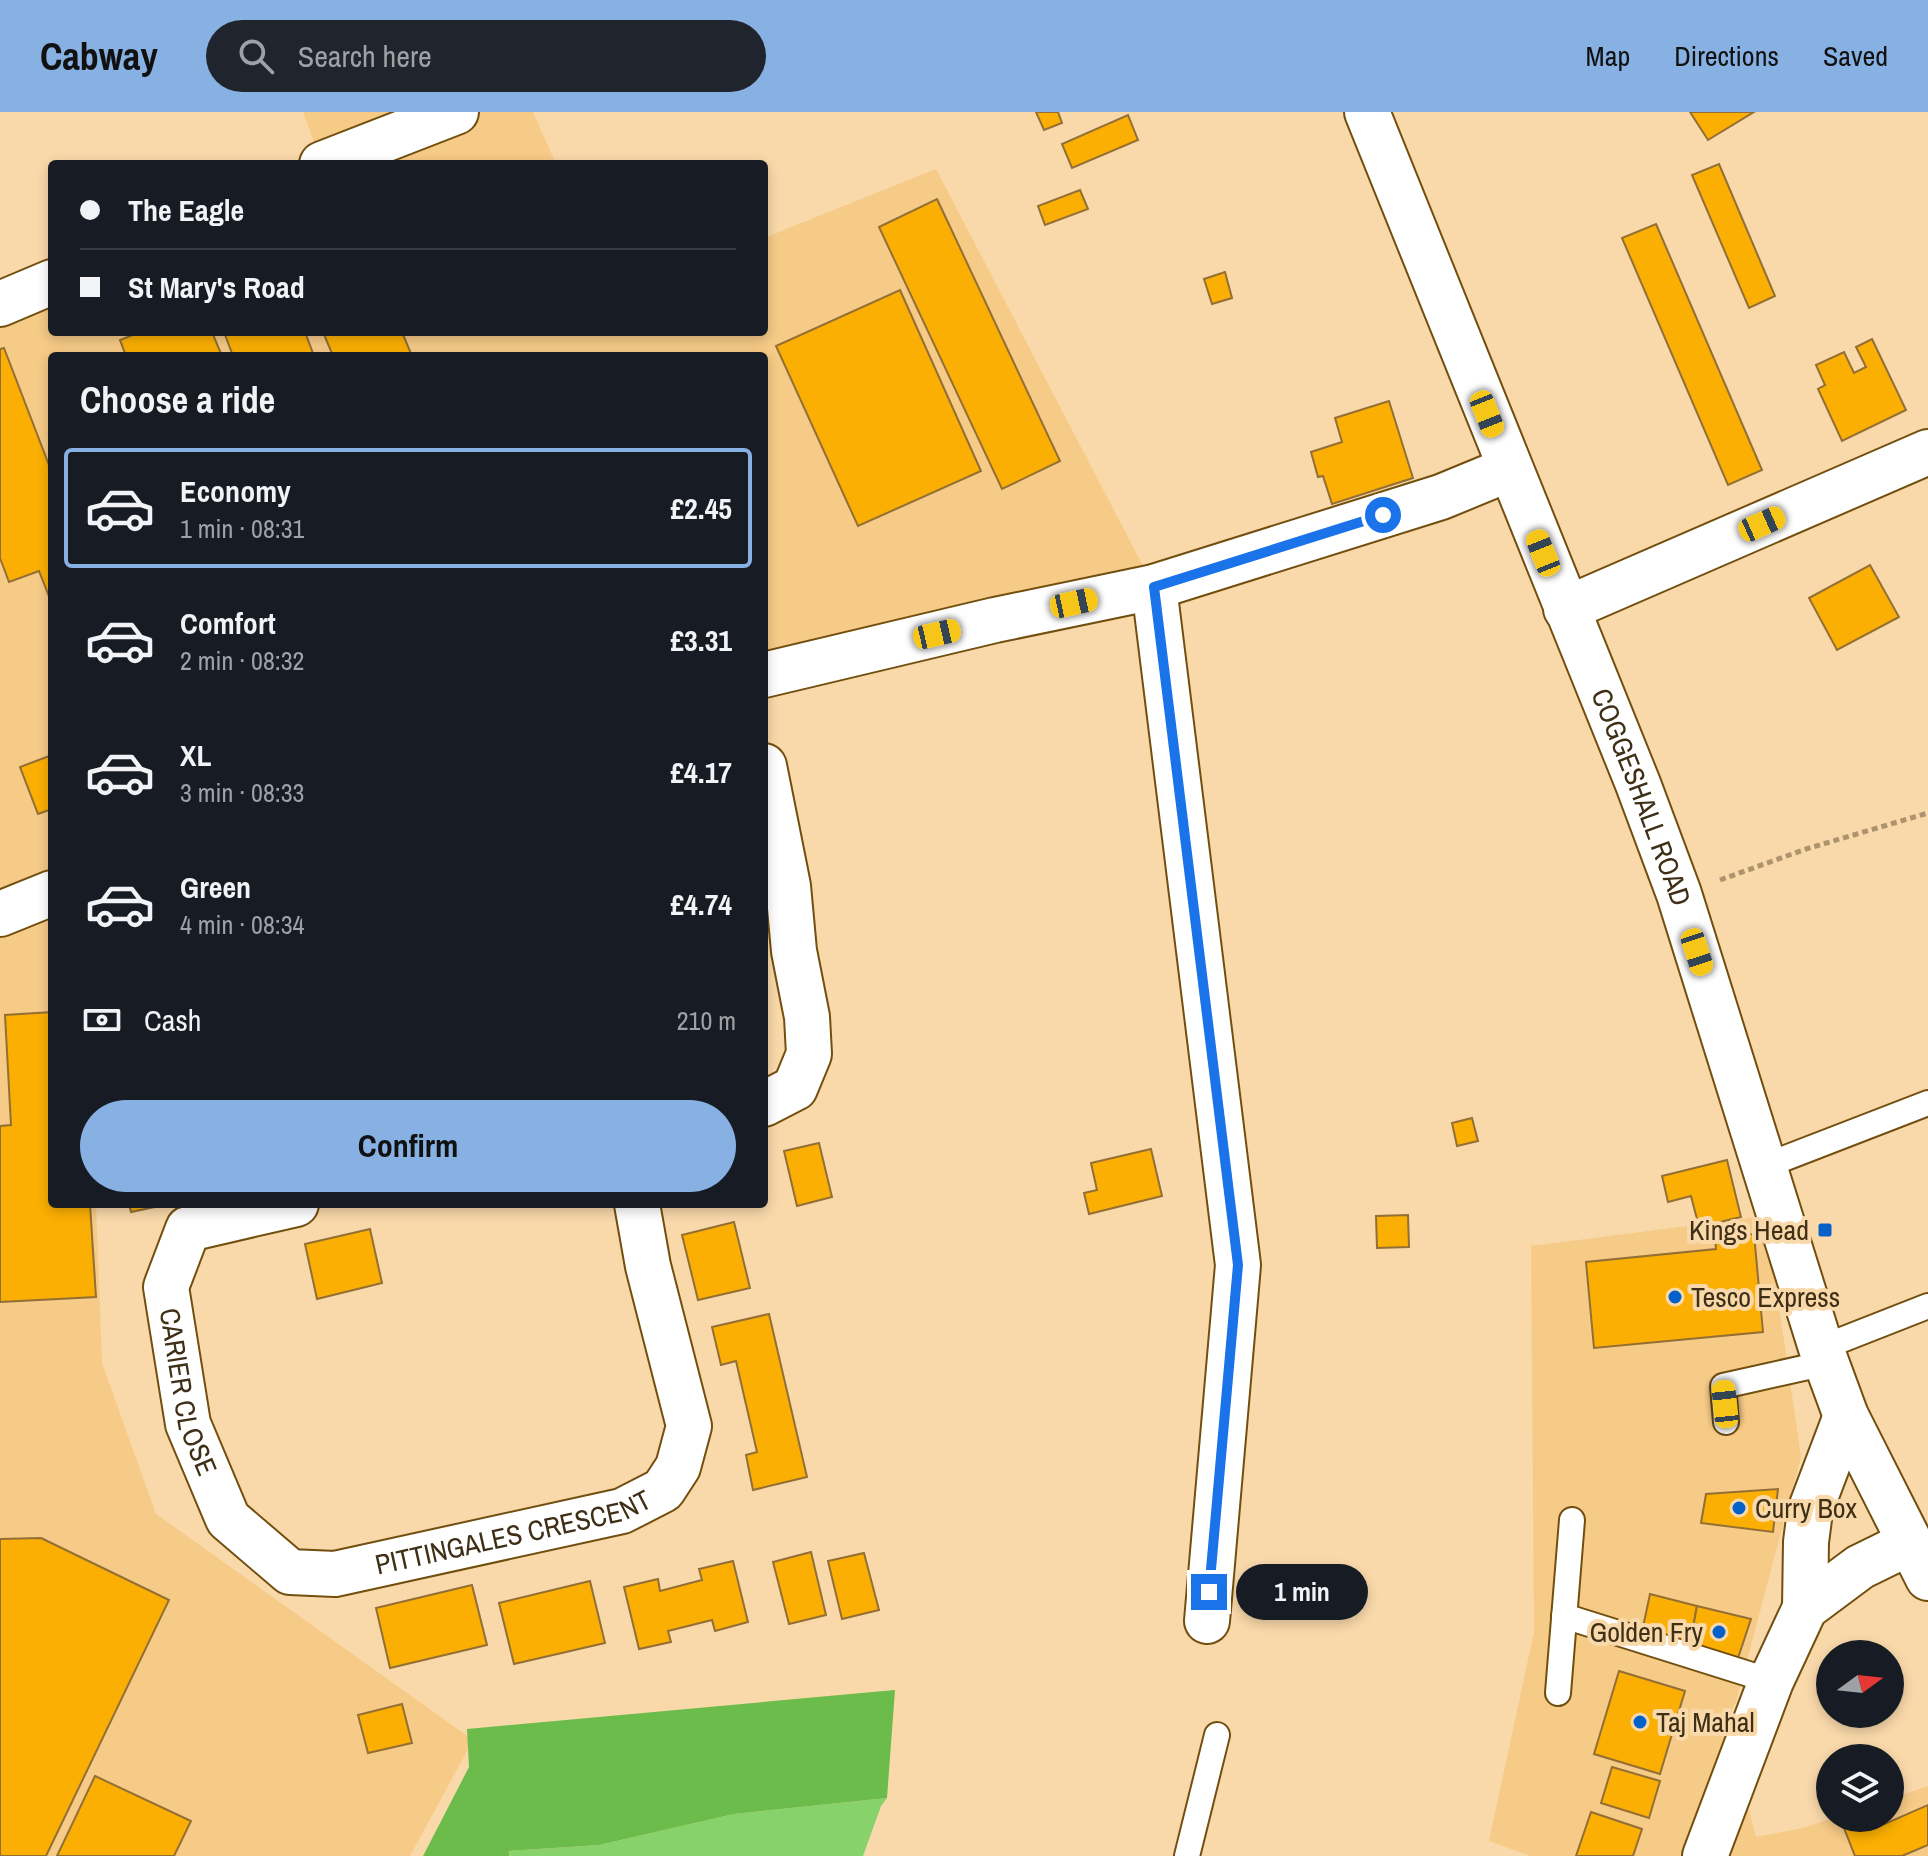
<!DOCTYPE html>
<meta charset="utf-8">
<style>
body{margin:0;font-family:"Archivo Narrow",sans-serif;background:#20242c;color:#f1f3f6;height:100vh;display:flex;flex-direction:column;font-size:30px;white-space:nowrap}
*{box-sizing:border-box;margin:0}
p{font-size:26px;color:#9ea1a6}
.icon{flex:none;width:44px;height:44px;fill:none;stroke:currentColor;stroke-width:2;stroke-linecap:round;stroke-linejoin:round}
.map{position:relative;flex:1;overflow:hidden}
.sheet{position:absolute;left:48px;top:240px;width:720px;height:856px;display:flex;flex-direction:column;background:#171b24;border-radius:8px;box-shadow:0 4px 12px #0003}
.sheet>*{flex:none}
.top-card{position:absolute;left:48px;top:48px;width:720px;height:176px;border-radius:8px;box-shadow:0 4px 12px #0003;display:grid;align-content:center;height:176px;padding:0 32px;background:#171b24}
.needle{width:52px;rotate:75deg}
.fabs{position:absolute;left:1816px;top:1528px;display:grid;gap:16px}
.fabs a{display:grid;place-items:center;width:88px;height:88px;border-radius:50%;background:#171b24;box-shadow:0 4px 12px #0003;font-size:40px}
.end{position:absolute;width:36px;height:36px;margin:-18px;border:10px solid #1a73e8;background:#fff;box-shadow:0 0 0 4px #fff}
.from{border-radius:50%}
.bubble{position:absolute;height:56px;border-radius:28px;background:#171b24;box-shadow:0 4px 12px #0003;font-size:26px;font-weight:700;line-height:56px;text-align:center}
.car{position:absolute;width:24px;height:48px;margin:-24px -12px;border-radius:10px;box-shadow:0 0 6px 2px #0007;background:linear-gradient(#f5c518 24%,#345 0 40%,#f5c518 0 76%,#345 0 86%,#f5c518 0)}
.top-card b{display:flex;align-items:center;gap:28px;height:76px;font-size:30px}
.top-card b+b{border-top:2px solid #363941}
.top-card i{width:20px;height:20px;background:#f1f3f6}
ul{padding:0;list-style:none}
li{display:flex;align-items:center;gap:24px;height:120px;margin:0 16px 12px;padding:0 16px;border:4px solid transparent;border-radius:8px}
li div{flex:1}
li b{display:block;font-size:30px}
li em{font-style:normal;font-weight:700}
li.active{border-color:#87b1e2}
li>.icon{width:72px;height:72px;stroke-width:1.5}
h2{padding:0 32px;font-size:36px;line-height:96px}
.pay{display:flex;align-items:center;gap:20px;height:88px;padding:0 32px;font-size:30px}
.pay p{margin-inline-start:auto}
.primary-button{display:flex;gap:16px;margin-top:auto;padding:16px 32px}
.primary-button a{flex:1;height:92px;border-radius:48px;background:#87b1e2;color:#111;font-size:32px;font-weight:700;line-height:92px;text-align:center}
header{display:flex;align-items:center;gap:48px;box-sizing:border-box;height:112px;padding:0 40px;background:#87b1e2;color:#111}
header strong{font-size:38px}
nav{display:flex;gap:44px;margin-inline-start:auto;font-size:28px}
.search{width:560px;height:72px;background:#20242c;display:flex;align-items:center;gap:20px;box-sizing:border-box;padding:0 28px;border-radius:44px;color:#9ea1a6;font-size:30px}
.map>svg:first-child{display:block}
</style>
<header>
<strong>Cabway</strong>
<div class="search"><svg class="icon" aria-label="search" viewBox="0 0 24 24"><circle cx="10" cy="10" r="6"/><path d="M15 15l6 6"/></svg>Search here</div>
<nav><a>Map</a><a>Directions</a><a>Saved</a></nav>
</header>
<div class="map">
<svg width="1928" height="1744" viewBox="0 0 1928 1744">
<rect width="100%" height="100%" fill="#f9d9aa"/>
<g fill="#f6ca87">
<polygon points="303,0 533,0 556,52 322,52"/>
<polygon points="936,57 1154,475 764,568 764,244 52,244 52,1092 96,1092 102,1251 156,1402 473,1628 410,1744 0,1744 0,180 52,160 52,220 764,220 764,126"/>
<polygon points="1766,1104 1801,1345 1736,1590 1725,1610 1756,1725 1803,1716 1833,1706 1890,1706 1890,1687 1928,1674 1928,1744 1530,1744 1489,1729 1534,1520 1531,1134"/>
</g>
<polygon fill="#88d26b" points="887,1686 881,1694 863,1744 511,1744 507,1739 599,1733 734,1702"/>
<polygon fill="#6cbc4b" points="895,1578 887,1686 734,1702 599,1733 508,1739 510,1744 423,1744 469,1655 467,1617"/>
<g fill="#fbaf02" stroke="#936f35" stroke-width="2">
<polygon points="1036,0 1058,0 1062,11 1044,18"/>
<polygon points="1690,0 1754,0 1708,28"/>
<polygon points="1128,3 1138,28 1072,56 1062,32"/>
<polygon points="1719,52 1775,184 1749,196 1692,63"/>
<polygon points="1080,78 1088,97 1045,113 1038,94"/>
<polygon points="937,87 1060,349 1002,377 879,115"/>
<polygon points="1656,112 1762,358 1728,373 1622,126"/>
<polygon points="1225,160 1232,186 1212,192 1204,167"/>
<polygon points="900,178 981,359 858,414 776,234"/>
<polygon points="140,220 212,220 222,244 126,244 120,228"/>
<polygon points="224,220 305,220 314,244 233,244"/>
<polygon points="323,220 402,220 412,244 333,244"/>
<polygon points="1872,227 1906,298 1842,329 1818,277 1825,273 1816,253 1844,240 1854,261 1866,255 1856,235"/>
<polygon points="4,236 52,361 52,492 39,459 9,470 0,446 0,237"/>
<polygon points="1389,289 1413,366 1332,392 1323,364 1318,365 1311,340 1342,330 1335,306"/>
<polygon points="1870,453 1899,505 1837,538 1809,486"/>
<polygon points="52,643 52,697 38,702 20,655"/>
<polygon points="52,900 52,1092 90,1092 96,1185 0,1190 0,1014 11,1013 5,903"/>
<polygon points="1472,1006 1478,1029 1457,1034 1452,1011"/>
<polygon points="819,1031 832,1085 797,1094 784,1039"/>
<polygon points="1151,1037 1162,1084 1089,1102 1084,1081 1097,1078 1091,1051"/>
<polygon points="1727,1048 1741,1105 1699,1115 1691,1084 1668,1090 1662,1064"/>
<polygon points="129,1092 169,1092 131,1100"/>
<polygon points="1408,1103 1409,1135 1377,1136 1376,1104"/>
<polygon points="734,1110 750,1176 698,1188 682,1123"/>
<polygon points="370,1117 382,1171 317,1187 305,1132"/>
<polygon points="1754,1122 1763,1220 1594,1236 1586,1150 1716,1137 1715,1126"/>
<polygon points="769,1202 807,1365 753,1378 746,1343 757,1340 736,1249 721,1253 712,1215"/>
<polygon points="1778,1377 1773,1420 1701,1411 1706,1382"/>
<polygon points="41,1426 169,1488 46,1744 0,1744 0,1427"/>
<polygon points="811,1440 826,1503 789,1512 773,1450"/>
<polygon points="864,1441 879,1498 842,1507 828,1449"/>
<polygon points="733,1449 748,1510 715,1519 712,1508 668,1519 671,1530 639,1537 624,1475 658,1467 660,1479 702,1468 699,1457"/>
<polygon points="590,1469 605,1531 514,1552 499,1491"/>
<polygon points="472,1473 487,1533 390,1556 376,1496"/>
<polygon points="1650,1482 1697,1494 1690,1532 1643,1515"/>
<polygon points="1697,1494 1751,1507 1737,1549 1690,1532"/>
<polygon points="1619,1559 1685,1579 1660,1662 1594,1642"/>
<polygon points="402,1592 412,1631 368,1641 358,1603"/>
<polygon points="1612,1655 1660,1669 1649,1706 1601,1691"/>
<polygon points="95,1664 191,1709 174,1744 57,1744"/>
<polygon points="1928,1693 1928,1733 1902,1744 1855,1744 1842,1711 1854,1706 1866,1706 1871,1718"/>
<polygon points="1591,1700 1642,1717 1633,1744 1576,1744"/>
</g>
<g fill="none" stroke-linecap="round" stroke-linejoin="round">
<defs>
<g id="lane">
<polyline points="1765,1054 1928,991"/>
<polyline points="1821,1236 1928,1194"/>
<polyline points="1726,1310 1723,1274 1826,1251"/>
<polyline points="1564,1504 1771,1569"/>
<polyline points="1558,1581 1572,1408"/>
<polyline points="1187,1744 1217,1623"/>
</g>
<g id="street">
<polyline points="322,52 456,0"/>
<polyline points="0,192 52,170"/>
<polyline points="1154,475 1238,1153 1207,1509"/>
<polyline points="1566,497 1928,340"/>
<polyline points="764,563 995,508 1154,475 1441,385 1509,357"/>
<polyline points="764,654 788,774 794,839 807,905 809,942 795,976 764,992"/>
<polyline points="0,802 52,781"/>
<path id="s1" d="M 296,1092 L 188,1117 L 166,1175 L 188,1312 L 228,1407 L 290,1460 L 335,1462 L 622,1399 L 663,1378 L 678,1355 L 689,1314 L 648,1154 L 637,1092"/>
</g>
<g id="secondary">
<path id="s2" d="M 1367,0 L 1638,672 L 1679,782 L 1821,1236 L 1846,1304 L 1928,1466"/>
<polyline points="1805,1496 1806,1430 1810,1399 1846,1304"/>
<polyline points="1705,1744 1771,1569 1805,1496 1860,1455 1909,1431"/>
</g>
</defs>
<use href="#lane" stroke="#724f0e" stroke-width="28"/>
<use href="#street" stroke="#724f0e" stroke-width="48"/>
<use href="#secondary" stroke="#724f0e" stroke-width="48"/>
<polyline stroke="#ad946e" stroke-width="5" stroke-dasharray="6 4" stroke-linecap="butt" points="1720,768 1806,737 1928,701"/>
<use href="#lane" stroke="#fff" stroke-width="24"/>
<use href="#street" stroke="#fff" stroke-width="44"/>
<use href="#secondary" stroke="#fff" stroke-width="44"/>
</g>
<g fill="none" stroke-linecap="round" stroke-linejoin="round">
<polyline stroke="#1a73e8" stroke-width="10" points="1209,1480 1238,1153 1154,475 1383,403"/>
</g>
<g fill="#0660c9" stroke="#f9d9aa" stroke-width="3">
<rect x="1817" y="1110" width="16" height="16" rx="4"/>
<circle cx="1675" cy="1185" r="8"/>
<circle cx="1739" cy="1396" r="8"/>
<circle cx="1719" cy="1520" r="8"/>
<circle cx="1640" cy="1610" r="8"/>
</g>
<g text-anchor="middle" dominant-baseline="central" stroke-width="8" stroke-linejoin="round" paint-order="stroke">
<g font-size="28" fill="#3e2f16" stroke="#f9d9aa">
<text stroke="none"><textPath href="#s2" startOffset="738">COGGESHALL ROAD</textPath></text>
<text stroke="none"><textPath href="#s1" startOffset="280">CARIER CLOSE</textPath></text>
<text stroke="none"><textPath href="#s1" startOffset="724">PITTINGALES CRESCENT</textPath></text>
</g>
<g font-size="28" fill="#3e2f16" stroke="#f9d9aa" text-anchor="start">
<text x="1809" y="1118" text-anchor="end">Kings Head</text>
<text x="1691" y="1185">Tesco Express</text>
<text x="1755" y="1396">Curry Box</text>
<text x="1703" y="1520" text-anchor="end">Golden Fry</text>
<text x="1656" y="1610">Taj Mahal</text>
</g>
</g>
</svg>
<div class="fabs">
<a><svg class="needle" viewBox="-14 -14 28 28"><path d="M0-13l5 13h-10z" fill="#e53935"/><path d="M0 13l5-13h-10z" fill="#9ea1a6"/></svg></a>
<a><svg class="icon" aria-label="layers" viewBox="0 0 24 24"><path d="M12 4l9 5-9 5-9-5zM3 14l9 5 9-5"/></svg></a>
</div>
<i class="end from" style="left:1383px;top:403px"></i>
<i class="end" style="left:1209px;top:1480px"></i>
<div class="bubble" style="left:1236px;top:1452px;width:132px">1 min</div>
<i class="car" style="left:1487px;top:302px;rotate:158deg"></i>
<i class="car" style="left:1762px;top:412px;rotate:66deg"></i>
<i class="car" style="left:1543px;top:441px;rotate:338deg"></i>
<i class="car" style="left:1074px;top:491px;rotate:78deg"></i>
<i class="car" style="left:937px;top:522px;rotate:77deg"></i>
<i class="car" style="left:1697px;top:840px;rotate:162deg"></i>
<i class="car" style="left:1725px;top:1292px;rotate:354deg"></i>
<div class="top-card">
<b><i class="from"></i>The Eagle</b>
<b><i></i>St Mary's Road</b>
</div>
<section class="sheet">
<h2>Choose a ride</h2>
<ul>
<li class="active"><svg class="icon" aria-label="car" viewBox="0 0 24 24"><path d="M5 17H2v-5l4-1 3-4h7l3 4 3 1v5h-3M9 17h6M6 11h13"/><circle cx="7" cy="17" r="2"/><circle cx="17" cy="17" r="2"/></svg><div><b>Economy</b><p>1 min · 08:31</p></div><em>£2.45</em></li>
<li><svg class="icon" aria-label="car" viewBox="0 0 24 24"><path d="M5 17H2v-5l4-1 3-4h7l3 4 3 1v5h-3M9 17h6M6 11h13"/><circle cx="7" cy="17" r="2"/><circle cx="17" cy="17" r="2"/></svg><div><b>Comfort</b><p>2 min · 08:32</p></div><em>£3.31</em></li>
<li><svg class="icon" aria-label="car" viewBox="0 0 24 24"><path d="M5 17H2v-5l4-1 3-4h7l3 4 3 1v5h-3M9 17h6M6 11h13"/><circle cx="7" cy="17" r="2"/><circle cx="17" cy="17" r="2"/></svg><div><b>XL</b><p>3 min · 08:33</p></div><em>£4.17</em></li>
<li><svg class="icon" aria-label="car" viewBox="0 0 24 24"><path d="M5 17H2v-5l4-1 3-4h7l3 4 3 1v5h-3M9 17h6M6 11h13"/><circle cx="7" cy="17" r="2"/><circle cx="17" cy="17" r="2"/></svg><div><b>Green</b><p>4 min · 08:34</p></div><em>£4.74</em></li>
</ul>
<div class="pay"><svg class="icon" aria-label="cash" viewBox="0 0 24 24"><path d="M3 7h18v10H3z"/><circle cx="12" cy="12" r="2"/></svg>Cash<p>210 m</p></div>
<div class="primary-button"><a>Confirm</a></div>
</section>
</div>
